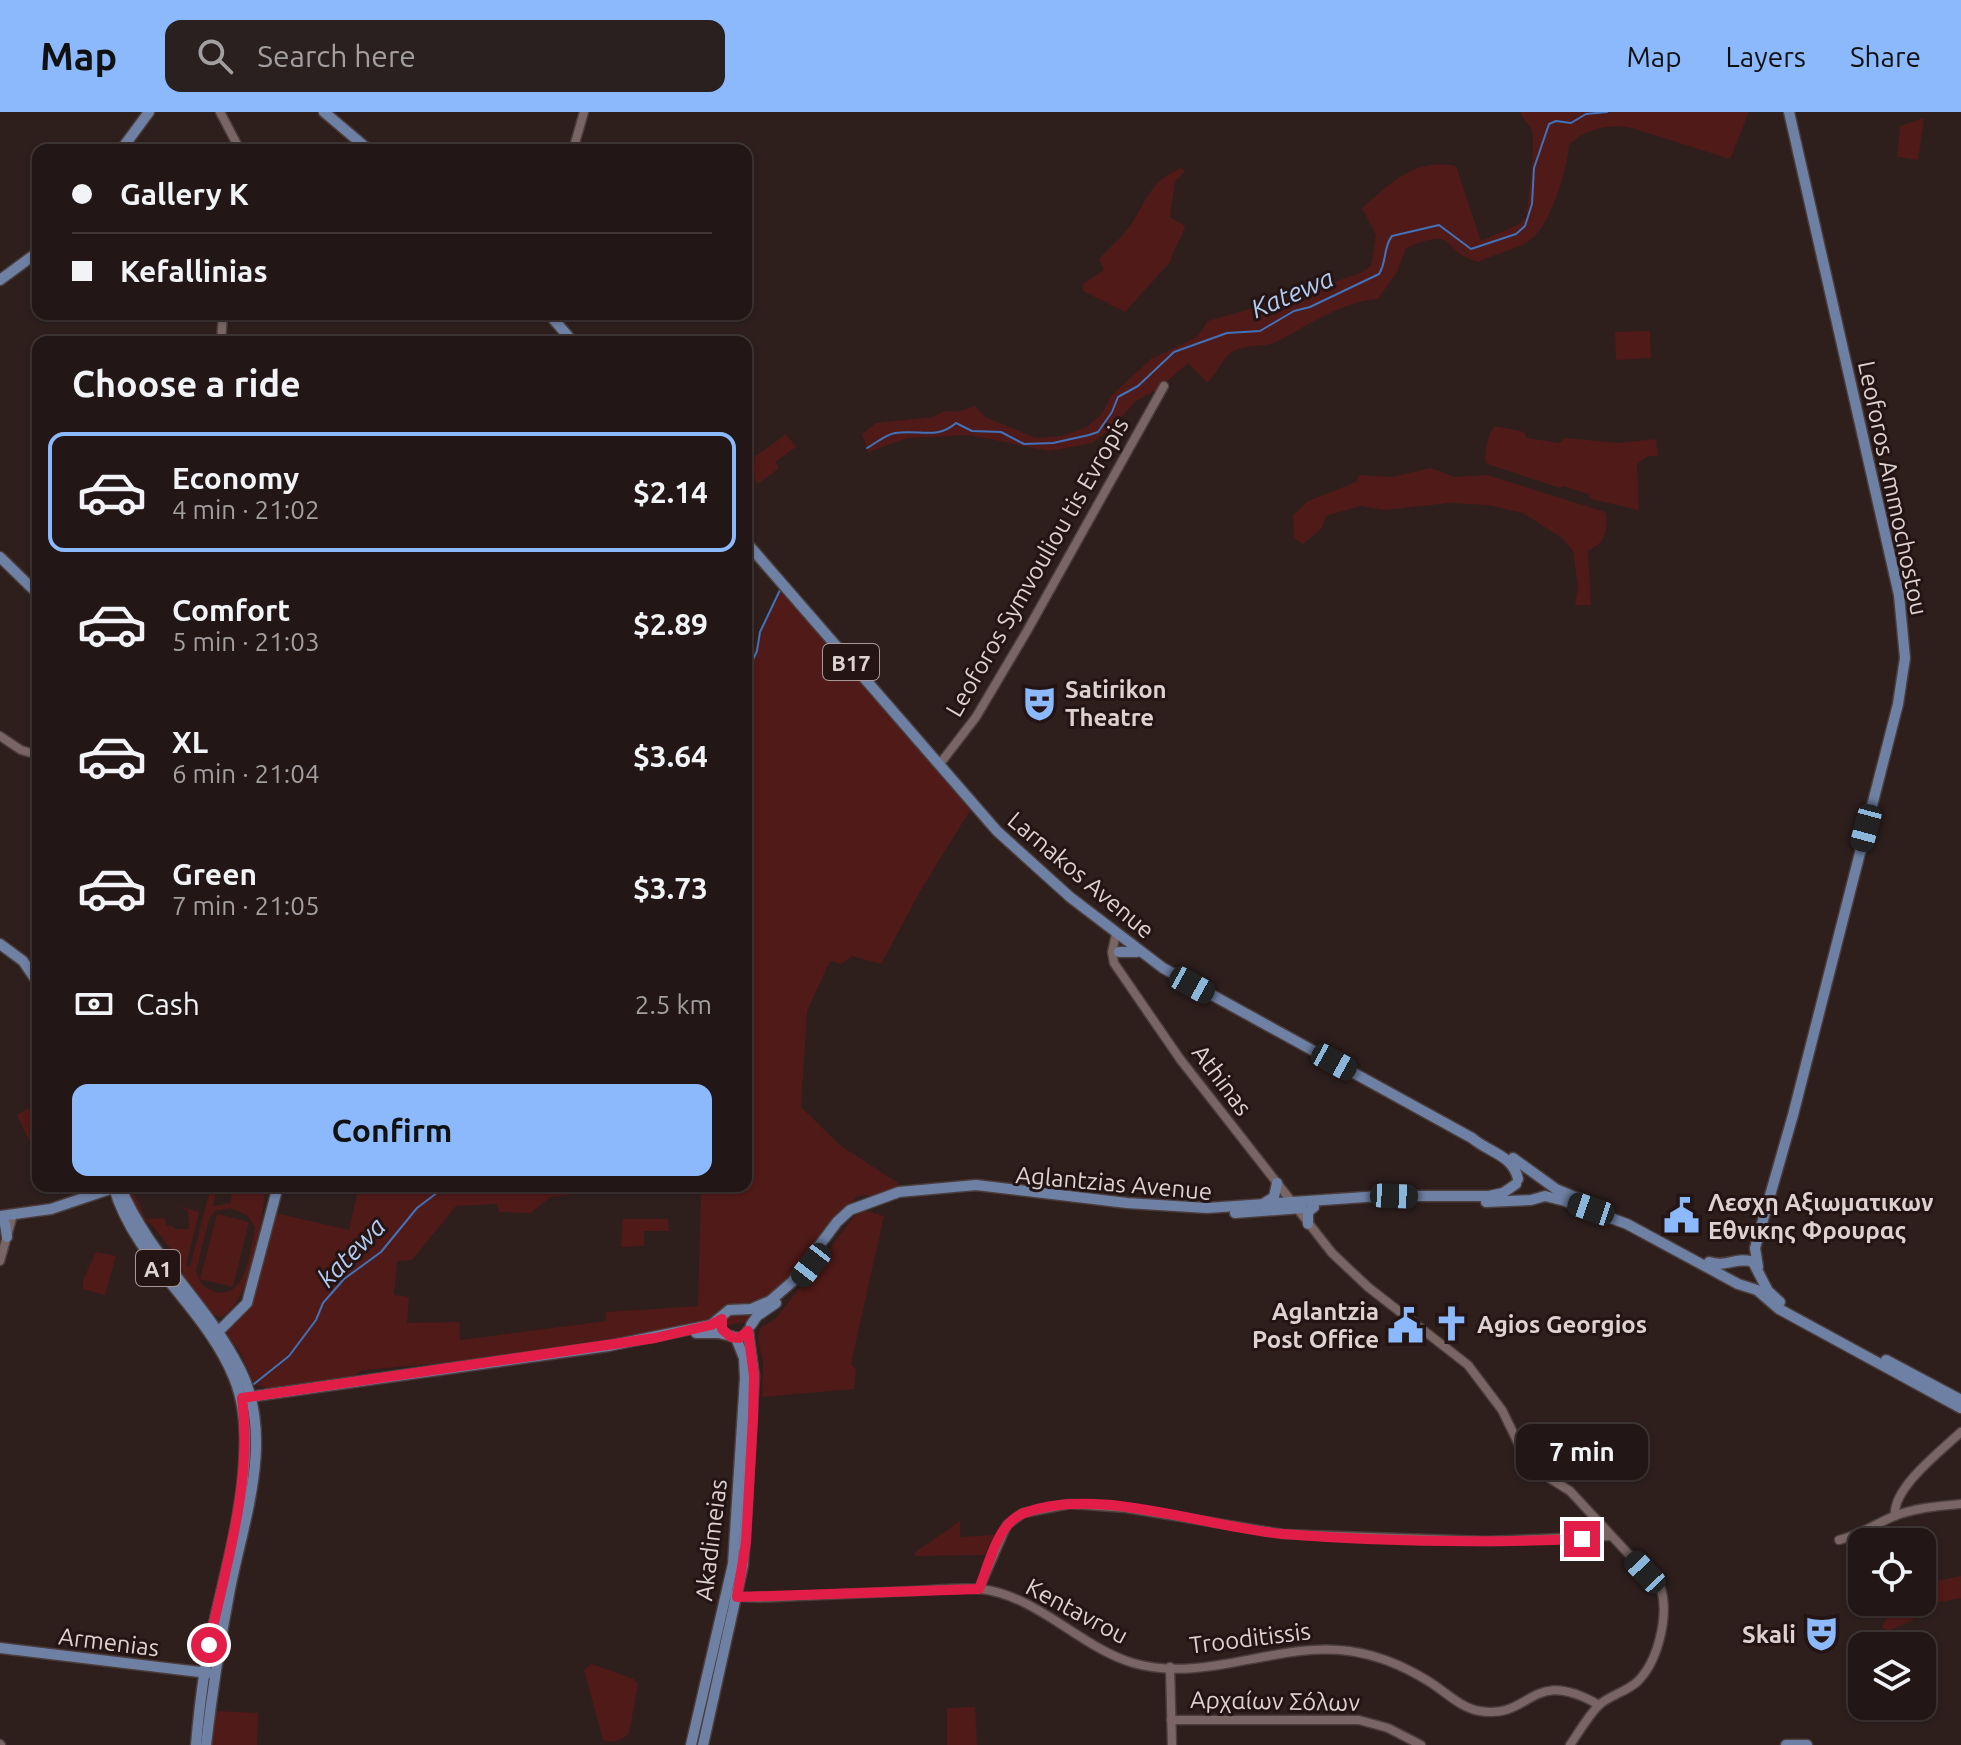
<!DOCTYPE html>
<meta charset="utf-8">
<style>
body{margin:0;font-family:Ubuntu,sans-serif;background:#2a201f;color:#f1f3f6;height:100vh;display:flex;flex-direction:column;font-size:30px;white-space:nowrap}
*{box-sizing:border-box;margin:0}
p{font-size:26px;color:#a29fa1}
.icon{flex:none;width:44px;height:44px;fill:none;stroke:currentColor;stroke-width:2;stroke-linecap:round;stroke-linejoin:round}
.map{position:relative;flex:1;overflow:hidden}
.sheet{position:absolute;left:32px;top:224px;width:720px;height:856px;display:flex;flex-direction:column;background:#221716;border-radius:16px;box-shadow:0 2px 6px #0004,0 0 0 2px #3f3635}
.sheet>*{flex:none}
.guide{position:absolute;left:32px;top:32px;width:720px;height:176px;border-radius:16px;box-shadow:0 2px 6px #0004,0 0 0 2px #3f3635;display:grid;align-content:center;height:176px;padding:0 40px;background:#221716}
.tools{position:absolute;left:1848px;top:1416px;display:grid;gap:16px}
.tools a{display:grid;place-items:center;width:88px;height:88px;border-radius:16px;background:#221716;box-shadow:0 2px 6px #0004,0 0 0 2px #3f3635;font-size:40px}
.end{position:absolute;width:36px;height:36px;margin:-18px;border:10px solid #e11d48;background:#fff;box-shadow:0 0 0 4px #fff}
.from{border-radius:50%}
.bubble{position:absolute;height:56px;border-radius:16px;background:#221716;box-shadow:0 2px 6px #0004,0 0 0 2px #3f3635;font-size:26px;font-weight:700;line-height:56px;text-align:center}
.car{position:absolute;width:24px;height:48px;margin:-24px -12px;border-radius:10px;box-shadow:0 0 6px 2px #0007;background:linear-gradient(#222 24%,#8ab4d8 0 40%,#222 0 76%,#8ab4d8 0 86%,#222 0)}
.guide b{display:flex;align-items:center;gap:28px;height:76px;font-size:30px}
.guide b+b{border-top:2px solid #3f3635}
.guide i{width:20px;height:20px;background:#f1f3f6}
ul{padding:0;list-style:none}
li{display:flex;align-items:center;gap:24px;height:120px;margin:0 16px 12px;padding:0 24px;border:4px solid transparent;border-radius:16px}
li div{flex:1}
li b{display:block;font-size:30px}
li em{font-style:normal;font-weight:700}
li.active{border-color:#8cb9fc}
li>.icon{width:72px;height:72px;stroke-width:1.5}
h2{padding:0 40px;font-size:36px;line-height:96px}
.pay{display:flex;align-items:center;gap:20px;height:88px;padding:0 40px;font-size:30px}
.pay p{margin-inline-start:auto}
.button{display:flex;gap:16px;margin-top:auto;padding:16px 40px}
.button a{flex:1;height:92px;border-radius:16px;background:#8cb9fc;color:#111;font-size:32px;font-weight:700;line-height:92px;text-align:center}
header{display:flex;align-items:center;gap:48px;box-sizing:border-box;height:112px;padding:0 40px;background:#8cb9fc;color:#111}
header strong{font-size:38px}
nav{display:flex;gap:44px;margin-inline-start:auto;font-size:28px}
.search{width:560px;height:72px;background:#2a201f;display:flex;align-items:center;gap:20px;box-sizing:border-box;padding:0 28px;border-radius:16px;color:#a29fa1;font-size:30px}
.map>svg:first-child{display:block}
</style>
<header>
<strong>Map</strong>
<div class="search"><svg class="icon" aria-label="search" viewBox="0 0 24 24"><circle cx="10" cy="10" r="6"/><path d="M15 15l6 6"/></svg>Search here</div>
<nav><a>Map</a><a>Layers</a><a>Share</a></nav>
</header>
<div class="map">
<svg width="1961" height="1633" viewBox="0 0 1961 1633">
<rect width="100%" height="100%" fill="#2e1f1d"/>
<g fill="#4f1a18" fill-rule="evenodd">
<path d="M 1520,0 L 1749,0 L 1730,47 L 1632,16 C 1608,12 1587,16 1569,33 C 1567,58 1550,118 1526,131 C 1511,139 1494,142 1478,150 C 1438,139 1461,113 1406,136 L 1397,160 L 1378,187 C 1343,189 1307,214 1276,230 C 1263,236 1247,232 1234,239 C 1222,245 1217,262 1207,271 L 1188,251 L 1158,277 L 1136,289 L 1110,318 L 1092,331 L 1049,339 L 969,323 L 907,326 L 869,340 L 862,322 L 876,311 L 933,305 L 944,299 L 956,300 L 975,294 L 985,305 L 1036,326 L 1062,324 L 1085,316 L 1101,303 L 1111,284 L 1151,247 L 1197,225 L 1208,209 L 1256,195 L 1282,195 L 1292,185 L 1360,161 L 1371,154 L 1376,123 L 1362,96 C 1390,71 1416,45 1456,54 L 1481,129 L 1517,113 L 1526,106 C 1528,90 1537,28 1531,16 C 1527,10 1523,7 1520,0 Z"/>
<polygon points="1924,6 1918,48 1897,45 1900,14"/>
<path d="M 1181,56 L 1185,59 L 1175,70 L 1170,105 L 1185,114 C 1182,127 1173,135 1171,149 L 1125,200 L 1083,179 L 1083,172 L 1104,158 L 1099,147 C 1110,135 1126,122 1134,108 C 1150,81 1151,70 1181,56 Z"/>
<polygon points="1650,219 1651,246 1616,248 1615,220"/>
<path d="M 1495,314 L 1524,320 L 1527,326 L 1559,331 L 1565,326 L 1620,331 L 1656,327 L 1658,344 L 1648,344 L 1637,352 L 1639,398 L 1591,387 L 1588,382 L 1563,374 L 1560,376 L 1487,352 L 1485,348 C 1486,338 1487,322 1495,314 Z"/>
<polygon points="786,322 796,335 775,350 779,356 758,372 746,356 746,351"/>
<path d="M 1431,356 L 1454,365 L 1487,363 L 1605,400 C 1609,416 1605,433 1588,438 L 1591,493 L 1575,493 L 1578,475 L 1573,439 L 1563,427 L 1523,401 L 1487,393 L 1449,391 L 1385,398 L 1360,394 L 1326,404 L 1322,416 L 1303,432 L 1294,426 L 1293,403 L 1308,389 L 1356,370 L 1359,363 L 1392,365 Z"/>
<polygon points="780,475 971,697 922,776 881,852 852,844 841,852 830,849 807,899 801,995 841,1034 898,1071 897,1082 857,1084 779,1188 757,1208 690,1220 455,1250 363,1258 349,1266 280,1281 254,1272 241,1241 227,1222 233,1212 250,1196 275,1101 349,1118 359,1074 613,1074 606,1079 550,1085 531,1101 499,1100 497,1092 456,1094 412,1148 397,1149 394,1183 409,1185 407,1211 459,1210 460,1228 606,1209 606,1200 698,1194 701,1074 746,1074 746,558"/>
<polygon points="38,991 38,1047 17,1003"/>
<path d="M 125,1074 L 131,1074 L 146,1107 L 165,1106 L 166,1113 L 173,1114 L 174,1117 L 189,1117 L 188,1099 L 178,1094 L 199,1100 L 186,1154 L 190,1155 L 210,1078 L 216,1080 L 213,1094 L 231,1091 L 231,1074 L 266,1074 C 260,1113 256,1181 222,1205 L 213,1203 L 184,1167 L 180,1149 L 152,1113 L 141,1106 ZM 230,1096 L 247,1103 L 255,1115 C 250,1145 243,1201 202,1173 L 196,1159 L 209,1107 L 215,1099 Z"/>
<polygon points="864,1098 884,1104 851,1252 856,1257 854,1277 762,1285 763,1249 758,1229 760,1216 777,1205 853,1106"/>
<polygon points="217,1102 249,1110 233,1175 200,1167"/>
<polygon points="623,1107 668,1107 669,1119 644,1119 644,1134 621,1135"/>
<polygon points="96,1140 116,1144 105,1183 83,1177 83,1168"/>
<polygon points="960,1409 960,1425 994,1423 985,1443 916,1444 914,1441"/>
<polygon points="1961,1464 1961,1486 1934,1491 1920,1498 1913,1508 1889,1519 1882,1515 1896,1490 1922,1490 1922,1472"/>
<path d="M 591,1552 L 634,1567 L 638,1573 L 629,1621 C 623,1628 613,1632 603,1628 L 584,1558 Z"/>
<polygon points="975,1595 977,1633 947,1633 947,1596"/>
<polygon points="216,1599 258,1601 257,1633 211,1633"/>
</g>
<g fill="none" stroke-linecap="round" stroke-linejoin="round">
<g stroke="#4172ba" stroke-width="2">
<path d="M 867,336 C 876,331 885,323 895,321 C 918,317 937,328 956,311 L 972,319 L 1001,320 L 1024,332 L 1053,331 L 1089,323 L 1098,320 L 1112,300 L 1118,285 L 1138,274 L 1174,240 L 1227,221 L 1260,219 L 1294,199 L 1310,195 L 1379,162 C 1387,150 1383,135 1392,124 L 1439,113 L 1471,137 L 1516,122 L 1525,114 L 1532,92 L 1534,56 L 1549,12 L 1556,9 L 1571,11 L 1586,2 L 1607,0"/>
<polyline points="746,563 757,539 760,520 780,478"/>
<polyline points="254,1272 289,1244 316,1208 323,1191 344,1167 381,1140 417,1096 446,1074"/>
</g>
<defs>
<g id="minor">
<polyline points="220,0 240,38"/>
<polyline points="573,38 584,0"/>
<polyline points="221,230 223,202"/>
<polyline points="0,624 21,638 38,643"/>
<polyline points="939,653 976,605 1027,519 1164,274"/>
<path d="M 1116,822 L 1112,840 L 1114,851 L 1180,947 L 1332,1141 L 1368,1175 L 1468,1253 L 1502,1298 L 1527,1349 L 1535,1357 L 1570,1379 L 1661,1477 C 1669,1504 1658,1550 1637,1570 C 1626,1580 1610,1583 1599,1593 C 1588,1604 1579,1620 1570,1633"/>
<polyline points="0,1149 13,1103"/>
<path d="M 1895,1404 C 1892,1376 1942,1338 1961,1320"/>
<path d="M 1839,1428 C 1859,1423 1874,1413 1892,1405 C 1913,1396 1938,1394 1961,1392"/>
<polyline points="979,1477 1007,1413 1023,1401 1070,1392 1126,1396 1283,1422 1486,1429 1610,1424"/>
<path d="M 727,1482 C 749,1488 776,1485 799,1484 C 838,1482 876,1481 914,1479 C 936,1478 960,1475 981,1477 C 1038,1484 1080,1535 1133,1551 C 1206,1572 1277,1529 1349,1539 C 1378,1543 1404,1554 1428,1569 C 1445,1579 1460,1596 1480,1599 C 1532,1608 1530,1553 1599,1593"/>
<polyline points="1170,1555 1172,1633"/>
<polyline points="1171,1608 1359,1608 1388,1616 1421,1633"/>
<polyline points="0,1632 1,1633"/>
</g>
<g id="major">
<polyline points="324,0 369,38"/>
<polyline points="121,38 149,0"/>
<polyline points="0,168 38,140"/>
<polyline points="549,202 573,230"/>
<path d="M 746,430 L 997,719 L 1070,785 L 1163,856 L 1472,1026 C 1488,1040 1513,1043 1518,1067"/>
<polyline points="0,445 38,482"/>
<polyline points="0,832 23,849 38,871"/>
<polyline points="1119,840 1137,840"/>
<polyline points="1513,1046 1556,1077 1580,1087"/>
<path d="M 120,1074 C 148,1143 207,1191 240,1257 C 275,1326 244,1406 230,1477 C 220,1529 212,1580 206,1633"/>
<path d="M 114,1076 C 136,1150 206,1196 234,1266 C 264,1338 225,1455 210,1530 C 203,1564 199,1598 196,1633"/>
<polyline points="1486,1090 1531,1088 1545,1084 1565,1089 1627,1112 1738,1172 1757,1178 1779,1197 1961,1296"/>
<polyline points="1263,1092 1274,1085 1277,1071"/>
<polyline points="1235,1101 1302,1096"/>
<polyline points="0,1104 51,1097 119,1074"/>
<polyline points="0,1107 5,1112 7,1125"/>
<polyline points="1308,1112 1308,1100 1314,1095"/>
<path d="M 1709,1150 C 1726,1156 1738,1144 1753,1150 L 1768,1179 L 1780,1190"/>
<polyline points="1758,1155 1755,1136 1793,1003 1898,592 1905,546 1899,483 1789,0"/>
<polyline points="751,1213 757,1204 776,1191"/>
<polyline points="218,1220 247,1191 278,1074"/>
<polyline points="696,1221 719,1221 739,1226"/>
<polyline points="1886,1248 1961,1288"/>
<polyline points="242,1286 608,1234 711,1213 729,1198 751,1197 770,1189 792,1170 837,1110 850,1098 899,1080 976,1073 1127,1091 1207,1096 1380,1084 1489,1084 1503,1081 1516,1072"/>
<polyline points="0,1536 208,1561"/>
<polyline points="691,1633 733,1452 745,1266 744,1246 736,1226"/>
<polyline points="703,1633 743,1453 754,1264 748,1219"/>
<polyline points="1786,1633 1807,1633"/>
</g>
</defs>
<use href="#minor" stroke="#4a3d3c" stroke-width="11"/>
<use href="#major" stroke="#4a3d3c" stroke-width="13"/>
<use href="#minor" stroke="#796664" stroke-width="8"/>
<use href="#major" stroke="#6e80a4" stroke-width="10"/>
</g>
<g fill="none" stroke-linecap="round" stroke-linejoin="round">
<path stroke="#e11d48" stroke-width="10" d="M 209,1533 C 226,1452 253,1369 242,1286 L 655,1226 L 711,1213 L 722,1207 L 722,1217 L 731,1225 L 739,1226 L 748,1219 L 754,1264 L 753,1306 L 746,1430 L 737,1485 L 979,1477 C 989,1452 997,1411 1024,1401 C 1095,1373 1208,1416 1283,1422 C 1382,1430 1483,1431 1582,1427"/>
</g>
<defs>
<symbol id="theatre-bare" viewBox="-9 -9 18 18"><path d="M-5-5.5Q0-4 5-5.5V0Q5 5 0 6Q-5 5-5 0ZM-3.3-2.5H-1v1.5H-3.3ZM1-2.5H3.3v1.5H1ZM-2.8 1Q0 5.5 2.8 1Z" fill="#8cb9fc" stroke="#241514" stroke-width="2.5" paint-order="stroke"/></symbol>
<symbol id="civic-bare" viewBox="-9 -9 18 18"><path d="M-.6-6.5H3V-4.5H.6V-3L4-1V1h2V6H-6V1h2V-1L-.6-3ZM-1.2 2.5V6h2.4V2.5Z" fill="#8cb9fc" stroke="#241514" stroke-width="2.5" paint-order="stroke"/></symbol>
<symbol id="church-bare" viewBox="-9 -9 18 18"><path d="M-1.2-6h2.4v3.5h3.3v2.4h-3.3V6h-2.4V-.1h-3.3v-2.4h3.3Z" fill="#8cb9fc" stroke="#241514" stroke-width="2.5" paint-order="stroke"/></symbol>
</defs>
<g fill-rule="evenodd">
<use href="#theatre-bare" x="1014" y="566" width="51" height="51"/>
<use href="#civic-bare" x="1656" y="1078" width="51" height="51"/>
<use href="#church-bare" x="1426" y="1186" width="51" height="51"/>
<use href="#civic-bare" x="1380" y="1188" width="51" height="51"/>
<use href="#theatre-bare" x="1796" y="1496" width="51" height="51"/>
</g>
<g text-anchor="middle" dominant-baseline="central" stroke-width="6" stroke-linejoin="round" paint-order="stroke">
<g fill="#241514" stroke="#a69998" stroke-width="2">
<rect x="823" y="532" width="56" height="36" rx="6"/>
<rect x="136" y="1138" width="44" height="36" rx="6"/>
</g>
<g font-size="22" font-weight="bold" fill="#ddd2d1">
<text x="851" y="550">B17</text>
<text x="158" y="1156">A1</text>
</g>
<g font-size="24" fill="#ddd2d1" stroke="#241514">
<text transform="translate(1893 376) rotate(78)">Leoforos Ammochostou</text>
<text transform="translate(1037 455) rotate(-60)">Leoforos Symvouliou tis Evropis</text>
<text transform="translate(1081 763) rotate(40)">Larnakos Avenue</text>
<text transform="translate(1222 968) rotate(53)">Athinas</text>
<text transform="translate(1114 1071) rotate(5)">Aglantzias Avenue</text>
<text transform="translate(711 1428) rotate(-83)">Akadimeias</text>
<text transform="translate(1077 1499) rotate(28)">Kentavrou</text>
<text transform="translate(1250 1526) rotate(-7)">Trooditissis</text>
<text transform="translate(109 1530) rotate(7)">Armenias</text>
<text transform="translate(1275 1589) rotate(1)">Αρχαίων Σόλων</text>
</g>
<g font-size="24" font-weight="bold" fill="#ddd2d1" stroke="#241514" text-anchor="start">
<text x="1065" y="577">Satirikon<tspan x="1065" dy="28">Theatre</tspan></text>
<text x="1708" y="1090">Λεσχη Αξιωματικων<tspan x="1708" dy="28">Εθνικης Φρουρας</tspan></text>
<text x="1379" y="1199" text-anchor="end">Aglantzia<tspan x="1379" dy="28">Post Office</tspan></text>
<text x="1477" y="1212">Agios Georgios</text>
<text x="1796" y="1522" text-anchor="end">Skali</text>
</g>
<g font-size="26" font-style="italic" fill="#b1cbf2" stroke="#241514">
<text transform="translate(1292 181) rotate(-23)">Katewa</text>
<text transform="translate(351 1140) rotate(-46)">katewa</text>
</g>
</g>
</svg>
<div class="tools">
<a><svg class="icon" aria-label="locate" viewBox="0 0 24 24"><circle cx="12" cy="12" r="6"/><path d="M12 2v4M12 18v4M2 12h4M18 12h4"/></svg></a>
<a><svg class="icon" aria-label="layers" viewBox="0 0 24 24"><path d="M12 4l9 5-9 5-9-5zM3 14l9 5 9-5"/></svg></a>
</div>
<i class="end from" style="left:209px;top:1533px"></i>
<i class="end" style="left:1582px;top:1427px"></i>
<div class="bubble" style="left:1516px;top:1312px;width:132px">7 min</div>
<i class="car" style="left:1866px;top:716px;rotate:195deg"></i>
<i class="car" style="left:1192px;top:873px;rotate:119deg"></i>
<i class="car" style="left:1334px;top:950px;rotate:119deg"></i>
<i class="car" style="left:1394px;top:1084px;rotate:92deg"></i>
<i class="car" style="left:1591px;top:1097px;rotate:289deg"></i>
<i class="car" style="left:811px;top:1153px;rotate:218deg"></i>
<i class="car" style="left:1645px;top:1460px;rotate:317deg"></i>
<div class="guide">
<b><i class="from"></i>Gallery K</b>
<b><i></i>Kefallinias</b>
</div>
<section class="sheet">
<h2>Choose a ride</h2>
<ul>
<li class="active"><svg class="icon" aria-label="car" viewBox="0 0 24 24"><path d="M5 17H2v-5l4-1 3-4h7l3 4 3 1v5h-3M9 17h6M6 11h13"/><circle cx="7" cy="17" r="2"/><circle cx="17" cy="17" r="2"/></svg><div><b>Economy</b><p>4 min · 21:02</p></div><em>$2.14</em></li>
<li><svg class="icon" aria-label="car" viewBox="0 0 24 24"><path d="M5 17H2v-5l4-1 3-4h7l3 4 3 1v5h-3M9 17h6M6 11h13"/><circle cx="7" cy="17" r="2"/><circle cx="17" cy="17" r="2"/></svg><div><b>Comfort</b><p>5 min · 21:03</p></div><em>$2.89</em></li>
<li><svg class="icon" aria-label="car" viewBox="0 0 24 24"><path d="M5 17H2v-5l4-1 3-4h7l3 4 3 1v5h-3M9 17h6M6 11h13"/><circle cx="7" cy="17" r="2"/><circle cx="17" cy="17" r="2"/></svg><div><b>XL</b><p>6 min · 21:04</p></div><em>$3.64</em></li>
<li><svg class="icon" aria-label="car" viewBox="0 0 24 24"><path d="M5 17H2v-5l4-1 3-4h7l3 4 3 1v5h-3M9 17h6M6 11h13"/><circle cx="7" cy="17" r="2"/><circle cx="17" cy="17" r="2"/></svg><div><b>Green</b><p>7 min · 21:05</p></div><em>$3.73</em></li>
</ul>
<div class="pay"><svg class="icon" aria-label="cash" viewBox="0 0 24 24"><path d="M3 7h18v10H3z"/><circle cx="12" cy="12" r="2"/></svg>Cash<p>2.5 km</p></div>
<div class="button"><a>Confirm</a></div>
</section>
</div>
